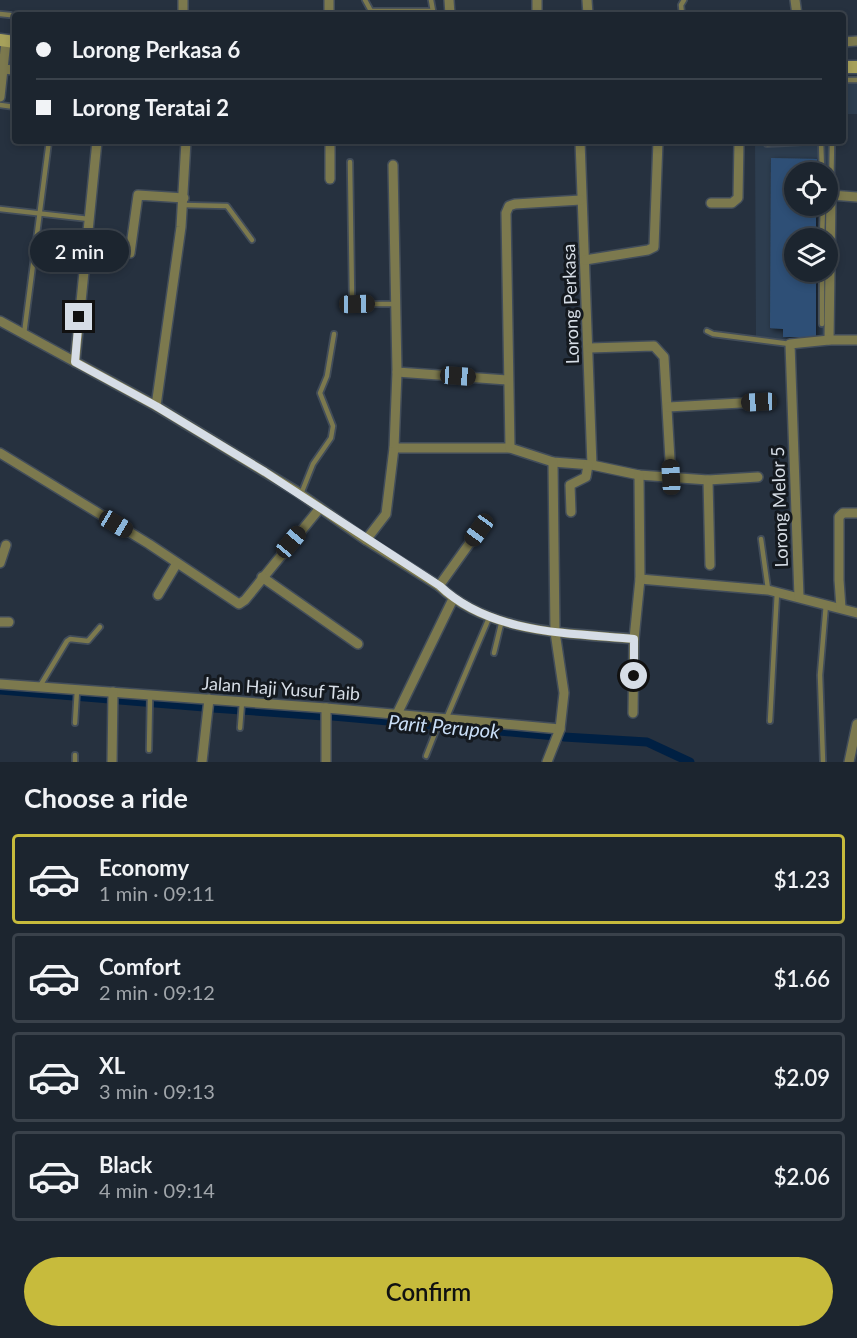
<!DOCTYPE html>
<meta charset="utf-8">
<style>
body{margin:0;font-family:Lato,sans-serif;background:#252d37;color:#f1f3f6;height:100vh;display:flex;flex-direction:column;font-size:22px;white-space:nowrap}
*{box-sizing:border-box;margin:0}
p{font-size:20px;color:#a0a5aa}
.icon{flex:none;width:33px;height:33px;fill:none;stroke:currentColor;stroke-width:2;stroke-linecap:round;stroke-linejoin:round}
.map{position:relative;height:762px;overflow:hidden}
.details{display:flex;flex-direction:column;background:#1c252f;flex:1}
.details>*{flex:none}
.top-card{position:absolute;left:12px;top:12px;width:834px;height:132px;border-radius:6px;box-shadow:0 3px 9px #0003,0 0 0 2px #3a424b;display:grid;align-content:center;height:132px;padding:0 24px;background:#1c252f}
.fabs{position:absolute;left:784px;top:162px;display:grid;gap:12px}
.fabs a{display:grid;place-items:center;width:54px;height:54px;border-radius:50%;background:#1c252f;box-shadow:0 3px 9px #0003,0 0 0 2px #3a424b;font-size:30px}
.end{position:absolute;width:27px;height:27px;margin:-14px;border:8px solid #d6dde6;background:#111;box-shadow:0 0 0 3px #111}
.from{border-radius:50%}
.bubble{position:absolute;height:42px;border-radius:21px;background:#1c252f;box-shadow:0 3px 9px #0003,0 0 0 2px #3a424b;font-size:20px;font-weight:600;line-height:42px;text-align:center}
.car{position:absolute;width:18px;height:36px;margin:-18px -9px;border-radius:8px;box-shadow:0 0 4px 2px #0007;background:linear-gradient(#222 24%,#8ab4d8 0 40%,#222 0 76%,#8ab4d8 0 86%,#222 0)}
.top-card b{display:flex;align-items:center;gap:21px;height:57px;font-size:22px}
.top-card b+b{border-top:2px solid #3a424b}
.top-card i{width:15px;height:15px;background:#f1f3f6}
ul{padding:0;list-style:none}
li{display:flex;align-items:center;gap:18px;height:90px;margin:0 12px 9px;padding:0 12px;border:3px solid #3a424b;border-radius:6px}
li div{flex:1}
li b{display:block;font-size:22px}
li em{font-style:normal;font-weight:600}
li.current{border-color:#c7bb3c}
li>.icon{width:54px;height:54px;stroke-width:1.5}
h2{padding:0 24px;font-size:27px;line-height:72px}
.action{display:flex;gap:12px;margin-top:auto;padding:12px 24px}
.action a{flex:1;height:69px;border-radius:36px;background:#c7bb3c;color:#111;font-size:24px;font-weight:600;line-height:69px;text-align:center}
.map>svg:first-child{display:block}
</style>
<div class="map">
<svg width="857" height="762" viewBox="0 0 857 762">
<defs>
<filter id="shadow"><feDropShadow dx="2.5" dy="2.5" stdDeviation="3" flood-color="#0009"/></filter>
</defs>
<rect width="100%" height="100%" fill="#26313f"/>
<g fill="#2d3d4f" fill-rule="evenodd">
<polygon points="857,80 857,114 843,114 843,81"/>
<path d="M 755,141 L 830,141 L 828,238 L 795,238 L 795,272 L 827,272 L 825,337 L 789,341 L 756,337 ZM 795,172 L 828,172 L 828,206 L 795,206 Z"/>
</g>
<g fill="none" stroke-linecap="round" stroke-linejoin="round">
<g stroke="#002043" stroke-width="9">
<polyline points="0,690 110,699"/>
<polyline points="120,700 204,707"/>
<polyline points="213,708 324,716"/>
<polyline points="333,716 556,736"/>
<polyline points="564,737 647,742 690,762"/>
</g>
</g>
<polygon fill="#2f5076" filter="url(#shadow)" points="771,158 817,159 817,172 795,172 795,206 816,206 816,238 795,238 795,272 816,272 816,337 783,337 783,329 770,328"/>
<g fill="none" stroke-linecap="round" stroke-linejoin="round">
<defs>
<g id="lane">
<polyline points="365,0 371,11 433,11 431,0"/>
<polyline points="0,14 10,15"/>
<polyline points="682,15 681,5 684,0"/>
<polyline points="843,80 857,80"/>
<polyline points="0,105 15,107"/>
<polyline points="767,141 767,144 821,141"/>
<polyline points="821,141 822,172"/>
<polyline points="350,162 352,299 357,304 396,304"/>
<polyline points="831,195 832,141"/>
<polyline points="183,205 227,206 252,240"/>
<polyline points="0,209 89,219"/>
<polyline points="822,238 823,206"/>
<polyline points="822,324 822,272"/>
<polyline points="707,331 713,334 790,344"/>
<polyline points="24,334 49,141"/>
<polyline points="301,494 313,464 331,438 333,426 320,393 327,376 334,334"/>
<polyline points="761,539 768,589"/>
<polyline points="494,653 502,620"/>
<polyline points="40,686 67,641 70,639 88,641 100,627"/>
<polyline points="446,719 489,618"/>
<polyline points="770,721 777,592"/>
<polyline points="75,723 77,690"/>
<polyline points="240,728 242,702"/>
<polyline points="149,750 150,696"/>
<polyline points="426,756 441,718"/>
<polyline points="75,762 75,755"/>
<polyline points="823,762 820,675 826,604"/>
</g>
<g id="street">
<polyline points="183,0 183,15"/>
<polyline points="329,0 329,15"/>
<polyline points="449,0 450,15"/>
<polyline points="537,0 537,15"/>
<polyline points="587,0 588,15"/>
<polyline points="795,0 797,15"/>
<polyline points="843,42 857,41"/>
<polyline points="2,69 15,70"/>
<polyline points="0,97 6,41"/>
<polyline points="580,141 592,465"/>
<polyline points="330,179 330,141"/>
<polyline points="711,203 732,203 738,198 739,141"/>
<polyline points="86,250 130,253 138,195 184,198"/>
<polyline points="585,260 648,250 654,247 658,141"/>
<path d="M 0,321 L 156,406 L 296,491 L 366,540 L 439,586 C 490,634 569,633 634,639"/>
<polyline points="829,340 831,195 857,197"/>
<polyline points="589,348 654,346 664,357 671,477"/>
<polyline points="75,362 97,141"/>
<polyline points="397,372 507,380"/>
<polyline points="156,406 181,227 186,141"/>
<polyline points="668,407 759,402"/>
<polyline points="394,448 510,448 553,462 592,465 639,475 708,480 758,477"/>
<polyline points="510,448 506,213 509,206 515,204 581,200"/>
<polyline points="0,453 149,544 239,604 245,600 320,508"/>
<polyline points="708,480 710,565"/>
<polyline points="571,512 570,485 586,477 588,465"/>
<polyline points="366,540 386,514 394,448 397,372 393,165"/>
<polyline points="0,563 6,545"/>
<polyline points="262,577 358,644"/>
<polyline points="640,579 768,590 857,613"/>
<polyline points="439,586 479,530"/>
<polyline points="158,595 177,563"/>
<polyline points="799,597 790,344 829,340 857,340"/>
<polyline points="841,608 839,580 839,517 843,513 857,513"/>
<polyline points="0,622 9,622"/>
<polyline points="0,684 326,708 560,729"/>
<polyline points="633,713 634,639 640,579 639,475"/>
<polyline points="397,714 453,599"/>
<polyline points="112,762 113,692"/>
<polyline points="202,762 209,699"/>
<polyline points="326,762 326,708"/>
<polyline points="547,762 560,729 564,693 555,632 553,462"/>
<polyline points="849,762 857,724"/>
</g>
<g id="secondary">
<polyline points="0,40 15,42"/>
<polyline points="843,67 857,67"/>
</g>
</defs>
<use href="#lane" stroke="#424d5a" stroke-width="8"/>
<use href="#street" stroke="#424d5a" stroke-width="12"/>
<use href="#secondary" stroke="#424d5a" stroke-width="15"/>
<use href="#lane" stroke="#7c794e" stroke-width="4.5"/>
<use href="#street" stroke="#7c794e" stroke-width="9"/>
<use href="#secondary" stroke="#a7a15b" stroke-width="12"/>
</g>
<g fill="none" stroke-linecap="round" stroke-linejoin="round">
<path stroke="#d6dde6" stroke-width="8" d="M 79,317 L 75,362 L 156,406 L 265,472 L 440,586 C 490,634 569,633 634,639 L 634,676"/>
</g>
<g text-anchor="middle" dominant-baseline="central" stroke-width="6" stroke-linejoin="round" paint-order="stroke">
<g font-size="18" fill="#d6dde6" stroke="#14191f">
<text transform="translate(570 304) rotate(-92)">Lorong Perkasa</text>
<text transform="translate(779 507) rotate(-92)">Lorong Melor 5</text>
<text transform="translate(281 688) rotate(4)">Jalan Haji Yusuf Taib</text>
</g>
<g font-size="20" font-style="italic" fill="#c9def7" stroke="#14191f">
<text transform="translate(444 726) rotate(5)">Parit Perupok</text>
</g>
</g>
</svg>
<div class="fabs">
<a><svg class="icon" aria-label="locate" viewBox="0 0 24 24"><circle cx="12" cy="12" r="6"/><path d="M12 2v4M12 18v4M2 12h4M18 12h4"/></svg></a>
<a><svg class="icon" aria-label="layers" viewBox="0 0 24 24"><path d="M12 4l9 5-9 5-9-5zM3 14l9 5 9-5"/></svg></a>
</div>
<i class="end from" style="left:634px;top:676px"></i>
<i class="end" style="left:79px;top:317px"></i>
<div class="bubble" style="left:30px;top:230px;width:99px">2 min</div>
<i class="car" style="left:357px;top:304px;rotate:89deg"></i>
<i class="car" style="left:458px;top:376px;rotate:94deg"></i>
<i class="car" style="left:759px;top:402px;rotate:267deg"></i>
<i class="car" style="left:671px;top:477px;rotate:357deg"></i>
<i class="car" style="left:116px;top:524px;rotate:121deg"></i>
<i class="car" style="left:479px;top:530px;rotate:216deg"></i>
<i class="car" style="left:291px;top:542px;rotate:40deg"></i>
<div class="top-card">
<b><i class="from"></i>Lorong Perkasa 6</b>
<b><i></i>Lorong Teratai 2</b>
</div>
</div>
<section class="details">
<h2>Choose a ride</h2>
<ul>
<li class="current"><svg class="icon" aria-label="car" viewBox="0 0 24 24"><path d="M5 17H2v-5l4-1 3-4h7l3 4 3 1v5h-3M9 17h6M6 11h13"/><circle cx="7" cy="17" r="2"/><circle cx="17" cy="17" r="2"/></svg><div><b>Economy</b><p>1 min · 09:11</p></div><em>$1.23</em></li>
<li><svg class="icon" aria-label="car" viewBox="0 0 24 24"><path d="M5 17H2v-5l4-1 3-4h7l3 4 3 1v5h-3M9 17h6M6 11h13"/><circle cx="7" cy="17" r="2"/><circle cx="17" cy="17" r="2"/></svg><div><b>Comfort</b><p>2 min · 09:12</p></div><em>$1.66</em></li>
<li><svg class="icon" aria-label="car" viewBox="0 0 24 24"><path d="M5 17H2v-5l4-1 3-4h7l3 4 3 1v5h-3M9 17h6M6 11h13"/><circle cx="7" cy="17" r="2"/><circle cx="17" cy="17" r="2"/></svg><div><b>XL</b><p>3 min · 09:13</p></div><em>$2.09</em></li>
<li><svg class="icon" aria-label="car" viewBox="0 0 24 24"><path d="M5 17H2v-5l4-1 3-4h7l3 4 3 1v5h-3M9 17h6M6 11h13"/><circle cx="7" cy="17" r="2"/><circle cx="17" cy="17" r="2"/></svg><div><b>Black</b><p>4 min · 09:14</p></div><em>$2.06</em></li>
</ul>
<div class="action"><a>Confirm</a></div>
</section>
